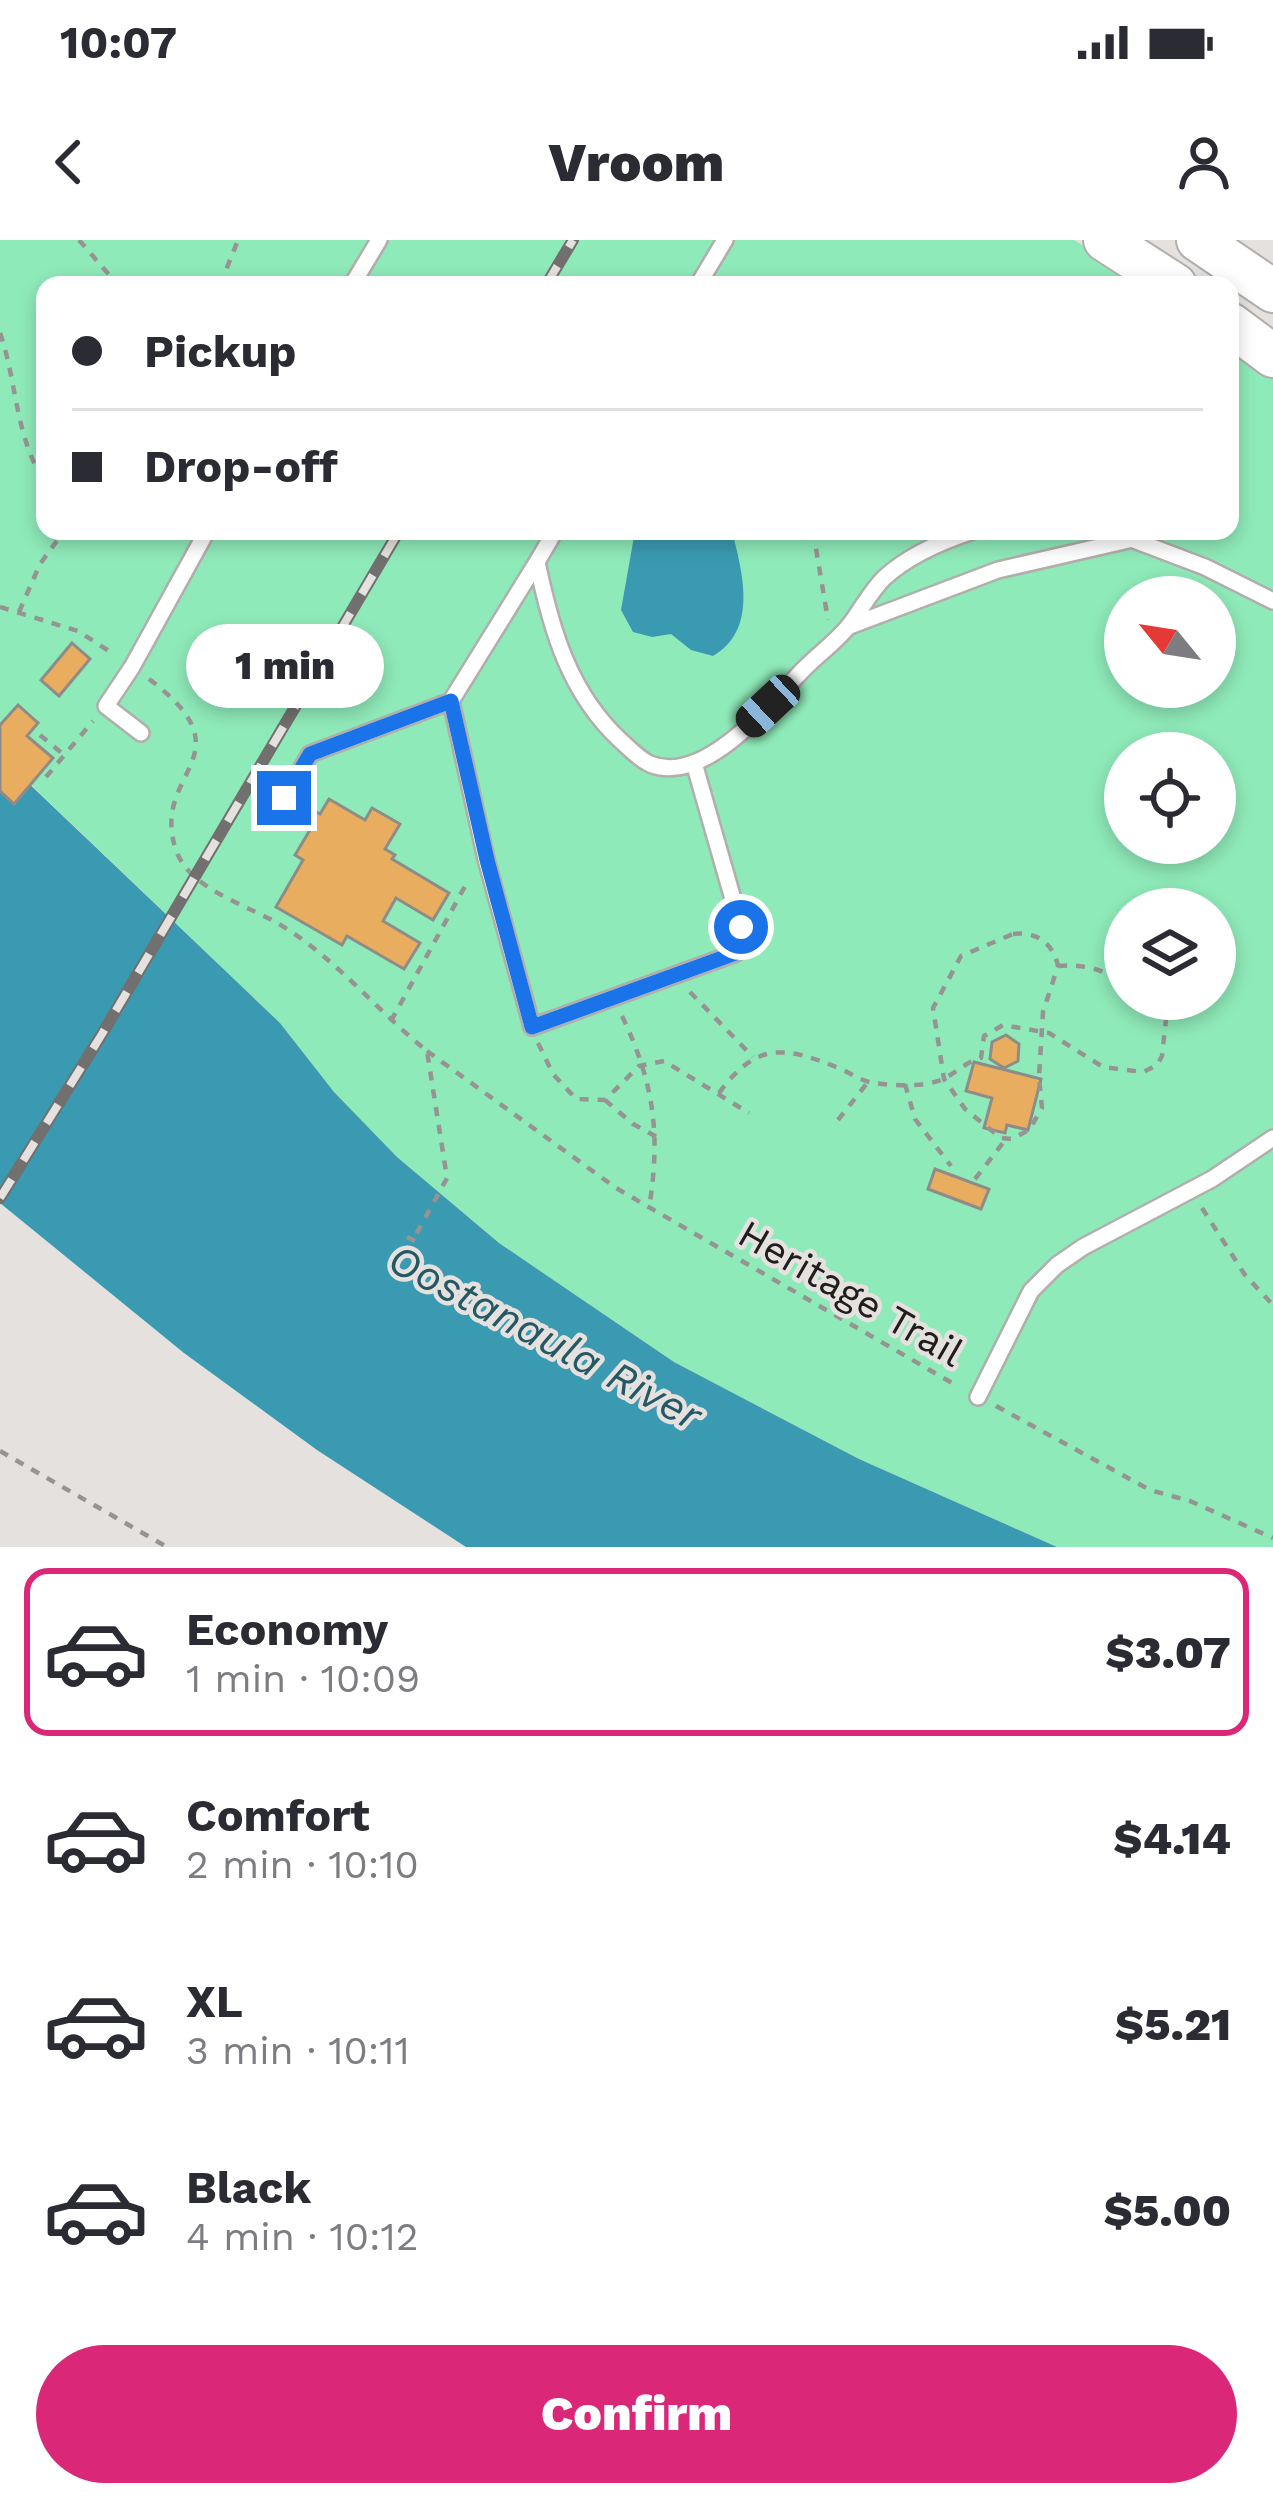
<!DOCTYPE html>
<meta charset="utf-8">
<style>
body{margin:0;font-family:"Work Sans",sans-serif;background:#f7f7f7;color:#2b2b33;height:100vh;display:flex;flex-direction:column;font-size:45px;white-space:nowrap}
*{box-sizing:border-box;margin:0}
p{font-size:39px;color:#7c7c81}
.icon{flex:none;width:66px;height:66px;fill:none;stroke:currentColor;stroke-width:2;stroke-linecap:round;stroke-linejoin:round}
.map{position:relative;height:1307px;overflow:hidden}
.details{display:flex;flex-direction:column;background:#fff;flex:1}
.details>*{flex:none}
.guide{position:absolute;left:36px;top:36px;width:1203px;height:264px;border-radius:24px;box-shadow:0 6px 18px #0003;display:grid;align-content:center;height:264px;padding:0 36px;background:#fff}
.needle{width:78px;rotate:300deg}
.tools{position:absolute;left:1104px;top:336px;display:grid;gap:24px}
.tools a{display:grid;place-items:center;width:132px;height:132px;border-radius:50%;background:#fff;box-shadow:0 6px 18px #0003;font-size:60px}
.end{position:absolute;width:54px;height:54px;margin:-27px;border:15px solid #1a73e8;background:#fff;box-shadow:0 0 0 6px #fff}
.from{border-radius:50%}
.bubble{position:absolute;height:84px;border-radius:42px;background:#fff;box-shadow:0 6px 18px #0003;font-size:39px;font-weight:800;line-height:84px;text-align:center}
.car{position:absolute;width:36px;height:72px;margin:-36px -18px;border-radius:15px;box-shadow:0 0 9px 3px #0007;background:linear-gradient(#222 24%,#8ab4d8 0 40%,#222 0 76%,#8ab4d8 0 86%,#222 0)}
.guide b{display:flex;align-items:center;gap:42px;height:114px;font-size:45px}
.guide b+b{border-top:3px solid #e1e1e2}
.guide i{width:30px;height:30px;background:#2b2b33}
ul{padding:21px 0 0;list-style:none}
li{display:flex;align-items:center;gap:36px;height:168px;margin:0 24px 18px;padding:0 12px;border:6px solid transparent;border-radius:24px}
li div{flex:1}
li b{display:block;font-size:45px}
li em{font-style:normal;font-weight:800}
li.current{border-color:#db2777}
li>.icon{width:108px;height:108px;stroke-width:1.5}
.primary-button{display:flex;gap:24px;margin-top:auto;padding:24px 36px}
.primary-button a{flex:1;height:138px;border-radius:72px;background:#db2777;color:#fff;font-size:48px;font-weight:800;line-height:138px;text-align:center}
.status{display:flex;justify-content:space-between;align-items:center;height:84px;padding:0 60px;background:#fff;direction:ltr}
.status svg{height:33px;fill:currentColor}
header{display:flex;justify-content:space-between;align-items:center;height:156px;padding:0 36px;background:#fff;font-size:54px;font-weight:800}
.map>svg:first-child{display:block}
</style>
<div class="status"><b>10:07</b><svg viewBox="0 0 49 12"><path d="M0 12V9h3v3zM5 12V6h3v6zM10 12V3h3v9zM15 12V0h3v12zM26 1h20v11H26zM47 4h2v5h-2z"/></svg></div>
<header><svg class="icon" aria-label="back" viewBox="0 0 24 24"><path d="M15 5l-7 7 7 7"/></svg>Vroom<svg class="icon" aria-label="person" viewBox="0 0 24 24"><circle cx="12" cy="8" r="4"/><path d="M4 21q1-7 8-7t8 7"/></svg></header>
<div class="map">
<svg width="1273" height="1307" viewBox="0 0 1273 1307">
<rect width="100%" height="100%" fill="#e4e1de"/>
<path fill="#8feab9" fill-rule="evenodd" d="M 0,0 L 1074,0 L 1145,45 L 45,45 L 45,291 L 1230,291 L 1230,107 L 1273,139 L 1273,1307 L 1057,1307 L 859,1219 L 674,1122 L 499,1003 L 397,917 L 334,852 L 280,783 L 0,515 ZM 1125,357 L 1215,357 L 1215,447 L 1125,447 ZM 1125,513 L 1215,513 L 1215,603 L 1125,603 ZM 1125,669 L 1215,669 L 1215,759 L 1125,759 Z"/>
<g fill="#3a9ab1">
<path d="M 635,291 L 732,291 C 743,334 758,390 713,416 L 691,410 L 671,394 L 652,397 L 633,392 L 621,370 Z"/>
<polygon points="0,516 280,783 334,852 397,917 499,1003 674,1122 859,1219 1057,1307 466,1307 317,1210 184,1113 0,963"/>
</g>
<g fill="#e8ad5f" stroke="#8e8c89" stroke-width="3">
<polygon points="72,403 90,419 59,456 41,440"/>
<polygon points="18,465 38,483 27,496 53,518 14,564 0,551 0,485"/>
<polygon points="329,559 365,580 372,568 400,584 385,609 395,615 392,619 449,653 433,680 396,658 383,681 420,703 404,729 347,696 342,705 276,667 303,620 295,615 310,590 298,583 307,567 320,574"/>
<polygon points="1006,795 1019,804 1018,821 1004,828 990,819 992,802"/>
<polygon points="974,822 1041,839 1028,890 1007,885 1005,893 984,888 992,858 966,851"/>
<polygon points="935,929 989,949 981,969 928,949"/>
</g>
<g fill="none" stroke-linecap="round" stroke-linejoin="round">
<defs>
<g id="lane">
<polyline points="352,45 379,0"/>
<polyline points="698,45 725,0"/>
<path d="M 555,291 L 537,322 C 551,389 569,453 621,501 C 630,509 639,519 650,524 C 703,546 767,467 799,434 C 815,416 837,402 851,383 C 862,368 871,351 884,338 C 908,316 942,301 973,291"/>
<polyline points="1110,291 1205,327 1273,361"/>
<polyline points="850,386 998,330 1133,299"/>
<polyline points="451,461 486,619 532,787 736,713 741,687 694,523"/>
<polyline points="141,493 106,466 132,427 207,291"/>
<polyline points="284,558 310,514 451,461 537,322"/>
<polyline points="978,1157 1031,1051 1057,1025 1083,1007 1212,939 1273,898"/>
</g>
<g id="secondary">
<polyline points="1105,0 1175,45"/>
<polyline points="1198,0 1273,51"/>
<polyline points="1230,84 1273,116"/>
</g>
</defs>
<use href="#lane" stroke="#b1aeab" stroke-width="20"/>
<use href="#secondary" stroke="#b1aeab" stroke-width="46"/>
<g stroke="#969492" stroke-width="4.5" stroke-dasharray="9 9" stroke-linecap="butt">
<polyline points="79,0 118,45"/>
<polyline points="220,45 238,0"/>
<path d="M 0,93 C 17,141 15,198 45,242"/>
<polyline points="813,291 828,380"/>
<polyline points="0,367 78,391 115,415"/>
<polyline points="19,372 40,324 64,291"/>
<path d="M 149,439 C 252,517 149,531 176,610 C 189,649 247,665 279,684 C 336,718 376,770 427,811 L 447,938 L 413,1000"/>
<polyline points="40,495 64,515"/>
<polyline points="46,537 93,481"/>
<path d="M 1013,694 C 1036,691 1053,703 1058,726 L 1043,772 L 1039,837 L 1042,868 L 1029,890 L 1012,899 L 1001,898 L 965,869 L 944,839 L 933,768 L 961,716 Z"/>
<path d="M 1058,726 C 1083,724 1106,729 1125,745"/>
<polyline points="690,752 753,817"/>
<path d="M 622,776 C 654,843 661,894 649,968"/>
<polyline points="391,781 469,639"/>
<polyline points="538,803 553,834 576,859 605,860 639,826 664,821 749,873"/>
<polyline points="427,811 616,948 959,1147"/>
<polyline points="905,844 915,879 951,926"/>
<path d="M 719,853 C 757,801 785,806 841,829 C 852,834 863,842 875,843 C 895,846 922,847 941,840 C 955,834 965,822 981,818 L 984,796 L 1003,785 L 1049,793 L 1103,827 L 1143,832 L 1157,825 L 1162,816 L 1166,779 L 1154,759"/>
<polyline points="605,860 633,884 657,897"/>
<polyline points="838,880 868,842"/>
<polyline points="975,939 1006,899"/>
<polyline points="1202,968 1245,1035 1273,1065"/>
<polyline points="407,997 421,1004"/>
<polyline points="996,1166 1150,1250 1190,1261 1273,1298"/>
<polyline points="0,1211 167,1307"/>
</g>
<use href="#lane" stroke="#fff" stroke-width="15"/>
<use href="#secondary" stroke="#fff" stroke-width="42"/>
<defs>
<g id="rail">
<polyline points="546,45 573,0"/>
<polyline points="0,958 102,794 399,291"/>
</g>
</defs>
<use href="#rail" stroke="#71706e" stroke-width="12"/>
<use href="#rail" stroke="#e4e1de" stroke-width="8" stroke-dasharray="22" stroke-linecap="butt"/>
</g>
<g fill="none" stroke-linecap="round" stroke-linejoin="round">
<polyline stroke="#1a73e8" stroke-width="15" points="284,558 310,514 451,461 487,620 532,787 736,713 741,687"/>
</g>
<g text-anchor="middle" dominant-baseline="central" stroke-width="9" stroke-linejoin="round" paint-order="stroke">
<g font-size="39" fill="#1f1e1d" stroke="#e4e1de">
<text transform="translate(851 1053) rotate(30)">Heritage Trail</text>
</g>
<g font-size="42" font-style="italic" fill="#245865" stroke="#e4e1de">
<text transform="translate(545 1097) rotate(28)">Oostanaula River</text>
</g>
</g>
</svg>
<div class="tools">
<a><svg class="needle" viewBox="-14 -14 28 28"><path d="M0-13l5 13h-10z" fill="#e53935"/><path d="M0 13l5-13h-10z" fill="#7c7c81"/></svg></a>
<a><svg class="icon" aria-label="locate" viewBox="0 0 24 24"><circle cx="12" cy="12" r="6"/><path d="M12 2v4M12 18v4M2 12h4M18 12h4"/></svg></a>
<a><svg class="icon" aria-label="layers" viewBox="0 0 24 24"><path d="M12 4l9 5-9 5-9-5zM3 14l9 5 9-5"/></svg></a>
</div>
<i class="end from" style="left:741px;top:687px"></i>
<i class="end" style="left:284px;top:558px"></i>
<div class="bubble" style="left:186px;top:384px;width:198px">1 min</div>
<i class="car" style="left:768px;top:466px;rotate:227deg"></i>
<div class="guide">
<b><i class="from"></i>Pickup</b>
<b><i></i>Drop-off</b>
</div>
</div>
<section class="details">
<ul>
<li class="current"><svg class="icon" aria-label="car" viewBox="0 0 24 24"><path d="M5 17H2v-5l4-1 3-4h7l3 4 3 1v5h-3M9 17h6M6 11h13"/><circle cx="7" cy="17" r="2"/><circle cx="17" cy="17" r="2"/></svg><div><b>Economy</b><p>1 min · 10:09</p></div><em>$3.07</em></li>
<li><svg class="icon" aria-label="car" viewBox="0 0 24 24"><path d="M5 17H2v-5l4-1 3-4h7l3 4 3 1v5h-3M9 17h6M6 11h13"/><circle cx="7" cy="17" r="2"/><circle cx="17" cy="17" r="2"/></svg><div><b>Comfort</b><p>2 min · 10:10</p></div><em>$4.14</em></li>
<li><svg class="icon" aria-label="car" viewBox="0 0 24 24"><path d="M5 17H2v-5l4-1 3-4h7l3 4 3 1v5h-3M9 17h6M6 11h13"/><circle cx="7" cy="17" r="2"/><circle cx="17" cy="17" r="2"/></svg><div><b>XL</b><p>3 min · 10:11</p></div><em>$5.21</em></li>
<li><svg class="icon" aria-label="car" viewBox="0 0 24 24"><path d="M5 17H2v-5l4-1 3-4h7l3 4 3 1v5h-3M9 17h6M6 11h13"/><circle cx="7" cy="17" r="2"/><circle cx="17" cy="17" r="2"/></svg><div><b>Black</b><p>4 min · 10:12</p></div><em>$5.00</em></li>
</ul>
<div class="primary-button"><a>Confirm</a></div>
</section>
